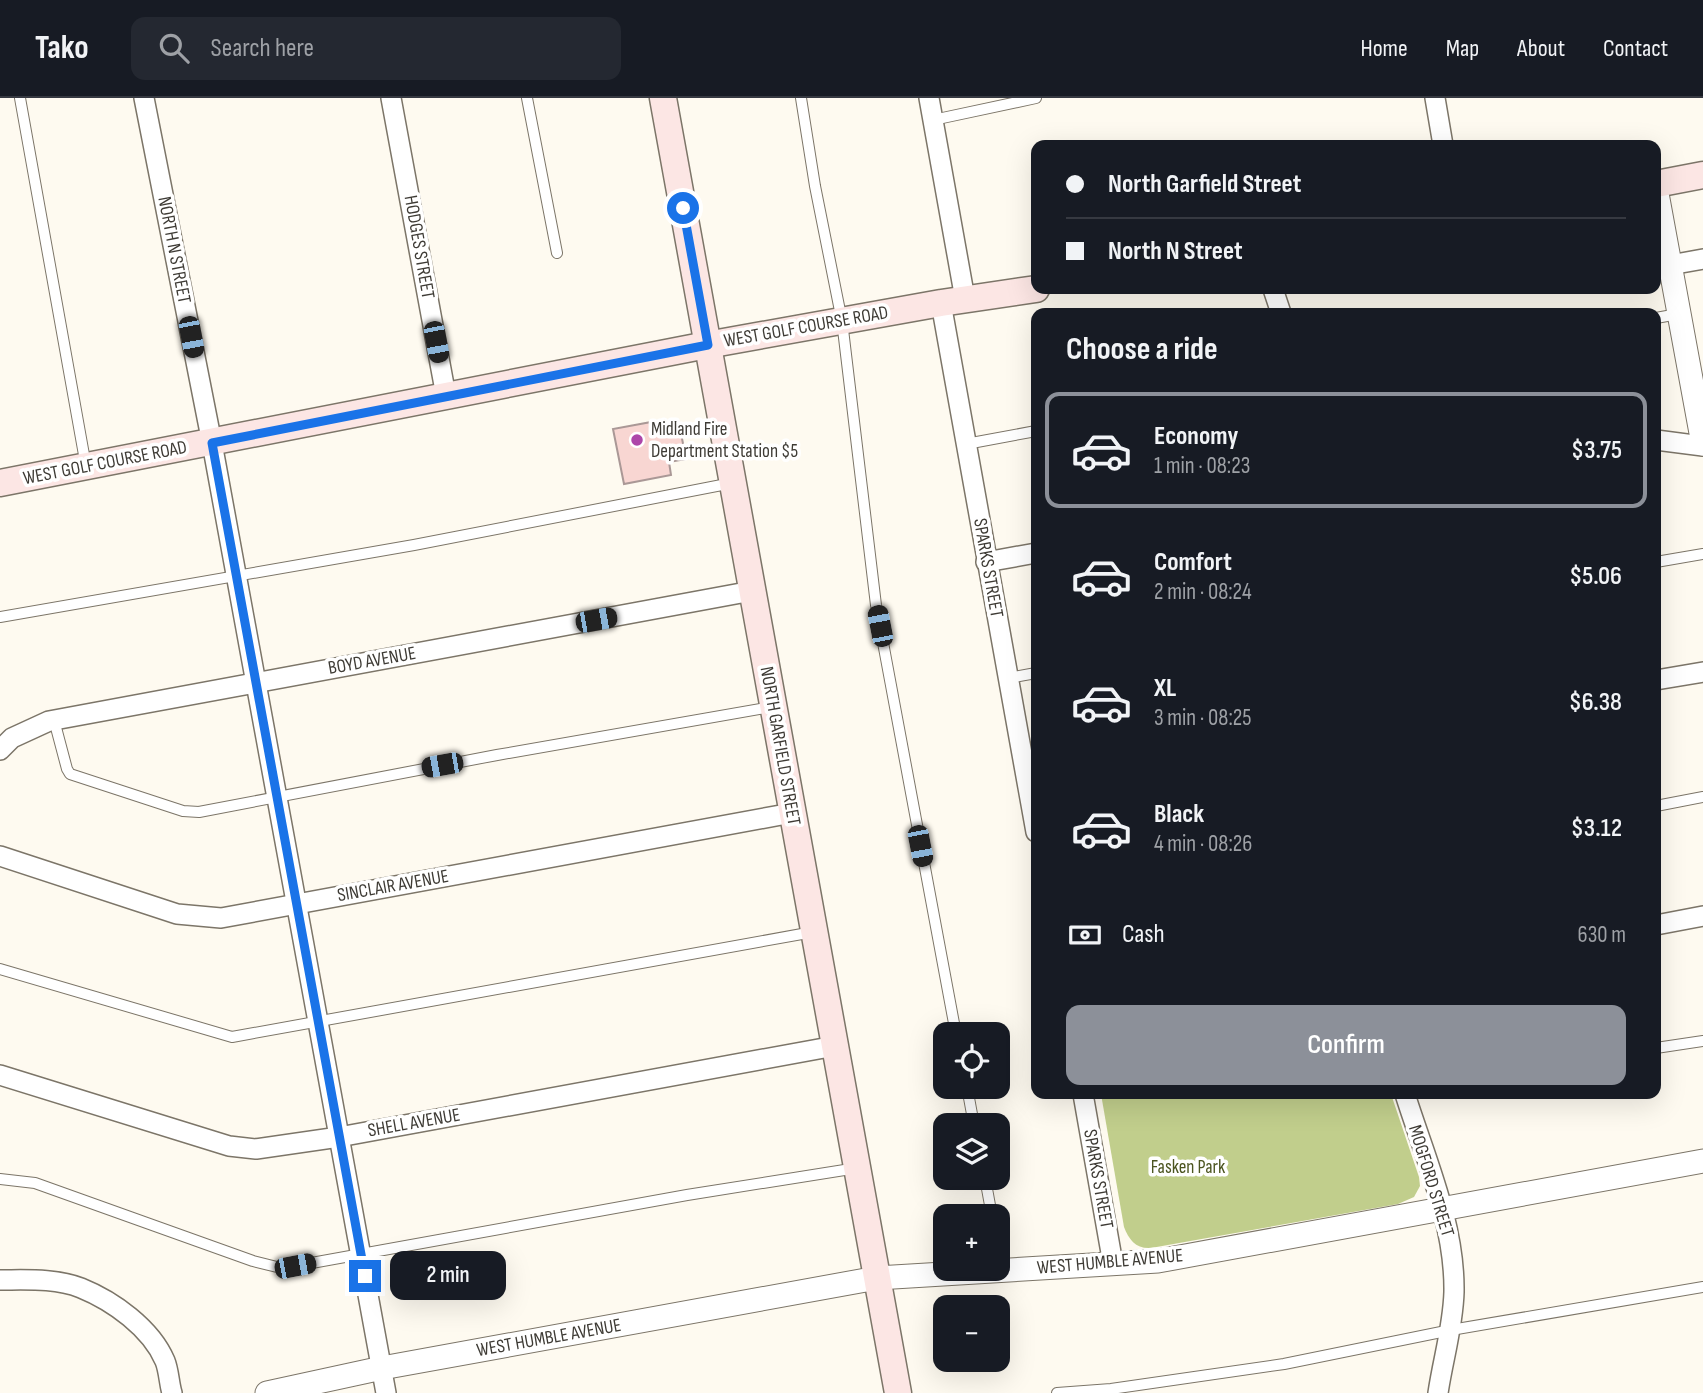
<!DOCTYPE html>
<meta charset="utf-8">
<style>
body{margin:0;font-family:"Sofia Sans Condensed",sans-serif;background:#242831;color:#f1f3f6;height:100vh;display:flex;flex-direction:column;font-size:26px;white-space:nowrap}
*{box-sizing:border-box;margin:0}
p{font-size:23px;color:#9ea1a6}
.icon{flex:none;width:38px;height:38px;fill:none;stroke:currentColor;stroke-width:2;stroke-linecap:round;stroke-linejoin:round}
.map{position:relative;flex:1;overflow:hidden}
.panel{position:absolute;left:1031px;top:210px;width:630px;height:791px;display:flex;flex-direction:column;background:#171b24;border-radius:14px;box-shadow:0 7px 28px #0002}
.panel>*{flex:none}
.top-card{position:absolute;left:1031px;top:42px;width:630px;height:154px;border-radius:14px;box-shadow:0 7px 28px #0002;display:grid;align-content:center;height:154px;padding:0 35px;background:#171b24}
.fabs{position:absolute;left:933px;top:924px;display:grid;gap:14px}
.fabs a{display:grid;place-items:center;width:77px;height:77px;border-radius:14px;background:#171b24;box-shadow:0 7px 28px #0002;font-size:35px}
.end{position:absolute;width:32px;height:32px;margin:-16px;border:9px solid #1a73e8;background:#fff;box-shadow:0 0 0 4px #fff}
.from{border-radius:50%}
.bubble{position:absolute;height:49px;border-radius:14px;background:#171b24;box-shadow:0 7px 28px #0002;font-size:23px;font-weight:600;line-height:49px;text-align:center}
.car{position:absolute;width:21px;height:42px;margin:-21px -10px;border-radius:9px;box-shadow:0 0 5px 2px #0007;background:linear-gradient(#222 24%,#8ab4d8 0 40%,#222 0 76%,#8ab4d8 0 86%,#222 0)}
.top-card b{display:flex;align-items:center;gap:24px;height:66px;font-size:26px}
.top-card b+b{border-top:2px solid #363941}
.top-card i{width:18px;height:18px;background:#f1f3f6}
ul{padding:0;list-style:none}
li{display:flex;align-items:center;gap:21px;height:116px;margin:0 14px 10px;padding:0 21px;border:4px solid transparent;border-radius:14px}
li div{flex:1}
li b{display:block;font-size:26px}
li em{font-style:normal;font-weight:600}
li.current{border-color:#8c9099}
li>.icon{width:63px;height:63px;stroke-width:1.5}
h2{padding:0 35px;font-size:32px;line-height:84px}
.pay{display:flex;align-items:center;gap:18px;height:77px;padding:0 35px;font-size:26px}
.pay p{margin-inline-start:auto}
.button{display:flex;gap:14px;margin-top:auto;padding:14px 35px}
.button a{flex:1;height:80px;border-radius:14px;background:#8c9099;color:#fff;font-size:28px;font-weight:600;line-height:80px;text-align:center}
header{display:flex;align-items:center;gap:42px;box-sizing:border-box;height:98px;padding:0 35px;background:#171b24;border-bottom:2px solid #363941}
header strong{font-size:33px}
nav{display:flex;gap:38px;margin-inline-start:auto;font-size:24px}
.search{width:490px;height:63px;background:#242831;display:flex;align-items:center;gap:18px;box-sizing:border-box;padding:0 24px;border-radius:14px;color:#9ea1a6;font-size:26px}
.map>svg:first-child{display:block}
</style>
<header>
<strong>Tako</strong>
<div class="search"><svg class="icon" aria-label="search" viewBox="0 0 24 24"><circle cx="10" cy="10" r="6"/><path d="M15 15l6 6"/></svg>Search here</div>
<nav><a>Home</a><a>Map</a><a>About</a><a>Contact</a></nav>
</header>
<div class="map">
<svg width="1703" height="1295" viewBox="0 0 1703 1295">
<rect width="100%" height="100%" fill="#fefaf0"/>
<path fill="#c1ce8c" d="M 1101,996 L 1391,996 L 1419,1079 L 1420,1088 L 1414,1099 L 1398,1106 L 1151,1150 C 1136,1151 1129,1142 1124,1129 Z"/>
<polygon fill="#f8d6d2" stroke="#aa9896" stroke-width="2" points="662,322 663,328 679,325 686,361 669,364 671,377 624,386 613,331"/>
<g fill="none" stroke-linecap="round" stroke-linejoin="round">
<defs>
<g id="service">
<polyline points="20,0 86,368"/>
<polyline points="527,0 557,155"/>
<polyline points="801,0 815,88 842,223 876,507 956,936"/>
<polyline points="933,22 1036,0"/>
<polyline points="1656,220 1678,216"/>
<polyline points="966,346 1036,333"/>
<polyline points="1656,464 1703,456"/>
<polyline points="0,519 414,447 732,385"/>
<polyline points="1008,580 1036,575"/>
<polyline points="54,622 67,671 70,676 183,713 199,714 497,657 771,609"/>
<polyline points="1656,708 1703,699"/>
<polyline points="0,871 232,939 813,834"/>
<polyline points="1656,950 1703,943"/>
<polyline points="967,989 974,1027"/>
<polyline points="985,1080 992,1118"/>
<polyline points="0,1081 35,1085 253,1163 277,1169 295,1168 687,1097 857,1070"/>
<polyline points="1057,1295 1111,1291 1284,1266 1451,1232 1703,1189"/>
</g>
<g id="minor">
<polyline points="144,0 212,345 386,1295"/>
<polyline points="391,0 446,298"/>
<polyline points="929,0 965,201"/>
<polyline points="1435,0 1443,47"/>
<polyline points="1670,167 1703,161"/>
<polyline points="1273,191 1281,215"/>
<polyline points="941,205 1036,734"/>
<polyline points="1656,342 1703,348"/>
<polyline points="986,464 1036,455"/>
<polyline points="1656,582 1703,574"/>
<polyline points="0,652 12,640 49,623 752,493"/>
<polyline points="0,758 177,816 221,820 792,715"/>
<polyline points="1656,827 1703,818"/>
<polyline points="0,977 229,1048 256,1051 339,1039 835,948"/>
<polyline points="1083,996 1113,1166"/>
<path d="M 1405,996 C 1425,1060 1455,1125 1454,1194 C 1453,1229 1443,1261 1438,1295"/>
<path d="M 0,1182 C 26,1182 56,1180 81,1190 C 113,1203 151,1230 165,1263 C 169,1273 169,1285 172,1295"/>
</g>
<g id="tertiary">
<polyline points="1656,90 1703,346"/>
<polyline points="267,1295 382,1270 877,1180 1158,1163 1703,1063"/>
</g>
<g id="secondary">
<polyline points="663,0 898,1295"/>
<polyline points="1656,86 1703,77"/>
<polyline points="0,385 707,247 941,205 1036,191"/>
</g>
</defs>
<use href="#service" stroke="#7c7568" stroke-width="12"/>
<use href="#minor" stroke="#7c7568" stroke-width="22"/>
<use href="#tertiary" stroke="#7c7568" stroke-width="25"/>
<use href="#secondary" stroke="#7c7568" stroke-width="29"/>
<use href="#service" stroke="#fff" stroke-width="10"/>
<use href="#minor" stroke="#fff" stroke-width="19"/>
<use href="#tertiary" stroke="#fff" stroke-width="23"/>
<use href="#secondary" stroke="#fce6e4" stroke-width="26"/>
</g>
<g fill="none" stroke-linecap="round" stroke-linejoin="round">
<polyline stroke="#1a73e8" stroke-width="9" points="365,1178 212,345 708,247 683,110"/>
</g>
<circle fill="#ad46a9" stroke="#fff" stroke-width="2.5" cx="637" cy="342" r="7"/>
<g text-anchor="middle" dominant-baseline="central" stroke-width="7" stroke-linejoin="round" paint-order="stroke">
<g font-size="19" fill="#3e3b35" stroke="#fff">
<text transform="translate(419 149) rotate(80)">HODGES STREET</text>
<text transform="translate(174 152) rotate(79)">NORTH N STREET</text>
<text transform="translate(806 229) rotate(-10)">WEST GOLF COURSE ROAD</text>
<text transform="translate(105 365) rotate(-11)">WEST GOLF COURSE ROAD</text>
<text transform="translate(988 470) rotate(80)">SPARKS STREET</text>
<text transform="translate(372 563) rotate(-10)">BOYD AVENUE</text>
<text transform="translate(780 648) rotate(80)">NORTH GARFIELD STREET</text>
<text transform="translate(393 788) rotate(-10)">SINCLAIR AVENUE</text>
<text transform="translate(414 1025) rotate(-10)">SHELL AVENUE</text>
<text transform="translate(1098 1081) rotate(80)">SPARKS STREET</text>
<text transform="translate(1431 1083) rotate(73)">MOGFORD STREET</text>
<text transform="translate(1110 1164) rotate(-5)">WEST HUMBLE AVENUE</text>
<text transform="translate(549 1240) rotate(-10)">WEST HUMBLE AVENUE</text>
</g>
<g font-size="19" fill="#3e3b35" stroke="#fff" text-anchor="start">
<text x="651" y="331">Midland Fire<tspan x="651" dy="22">Department Station $5</tspan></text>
</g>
<g font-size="19" fill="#4c5520" stroke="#fff">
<text x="1188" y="1069">Fasken Park</text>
</g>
</g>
</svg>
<div class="fabs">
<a><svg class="icon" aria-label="locate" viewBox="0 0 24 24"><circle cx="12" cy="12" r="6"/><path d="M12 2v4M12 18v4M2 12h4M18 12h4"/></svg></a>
<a><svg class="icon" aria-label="layers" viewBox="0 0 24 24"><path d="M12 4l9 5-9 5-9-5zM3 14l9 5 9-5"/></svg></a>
<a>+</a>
<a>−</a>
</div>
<i class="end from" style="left:683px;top:110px"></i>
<i class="end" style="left:365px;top:1178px"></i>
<div class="bubble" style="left:390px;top:1153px;width:116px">2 min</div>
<i class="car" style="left:191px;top:239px;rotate:169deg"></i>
<i class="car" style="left:436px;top:244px;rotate:169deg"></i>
<i class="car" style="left:596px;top:522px;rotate:80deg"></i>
<i class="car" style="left:880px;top:528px;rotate:349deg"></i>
<i class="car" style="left:442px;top:667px;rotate:260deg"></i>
<i class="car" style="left:920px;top:748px;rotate:169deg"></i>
<i class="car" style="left:295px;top:1168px;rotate:79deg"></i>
<div class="top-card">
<b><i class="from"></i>North Garfield Street</b>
<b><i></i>North N Street</b>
</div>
<section class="panel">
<h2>Choose a ride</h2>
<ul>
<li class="current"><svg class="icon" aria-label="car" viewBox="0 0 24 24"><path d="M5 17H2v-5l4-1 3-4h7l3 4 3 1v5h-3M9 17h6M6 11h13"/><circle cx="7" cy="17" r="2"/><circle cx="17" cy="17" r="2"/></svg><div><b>Economy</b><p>1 min · 08:23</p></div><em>$3.75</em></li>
<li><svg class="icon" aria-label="car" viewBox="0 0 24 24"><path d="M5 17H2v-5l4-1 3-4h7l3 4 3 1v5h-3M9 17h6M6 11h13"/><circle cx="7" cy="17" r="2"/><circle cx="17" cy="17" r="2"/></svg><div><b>Comfort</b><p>2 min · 08:24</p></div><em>$5.06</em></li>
<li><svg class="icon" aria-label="car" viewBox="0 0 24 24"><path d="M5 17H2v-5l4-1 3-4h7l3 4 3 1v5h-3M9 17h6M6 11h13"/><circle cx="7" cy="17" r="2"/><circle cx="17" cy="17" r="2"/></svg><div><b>XL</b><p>3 min · 08:25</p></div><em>$6.38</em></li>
<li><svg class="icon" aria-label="car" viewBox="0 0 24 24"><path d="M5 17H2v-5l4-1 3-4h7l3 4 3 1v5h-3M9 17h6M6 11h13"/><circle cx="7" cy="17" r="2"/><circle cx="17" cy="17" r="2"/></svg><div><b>Black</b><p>4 min · 08:26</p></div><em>$3.12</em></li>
</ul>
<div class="pay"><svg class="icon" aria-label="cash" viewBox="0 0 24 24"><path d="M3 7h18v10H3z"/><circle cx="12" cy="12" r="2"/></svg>Cash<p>630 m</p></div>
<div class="button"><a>Confirm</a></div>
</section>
</div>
